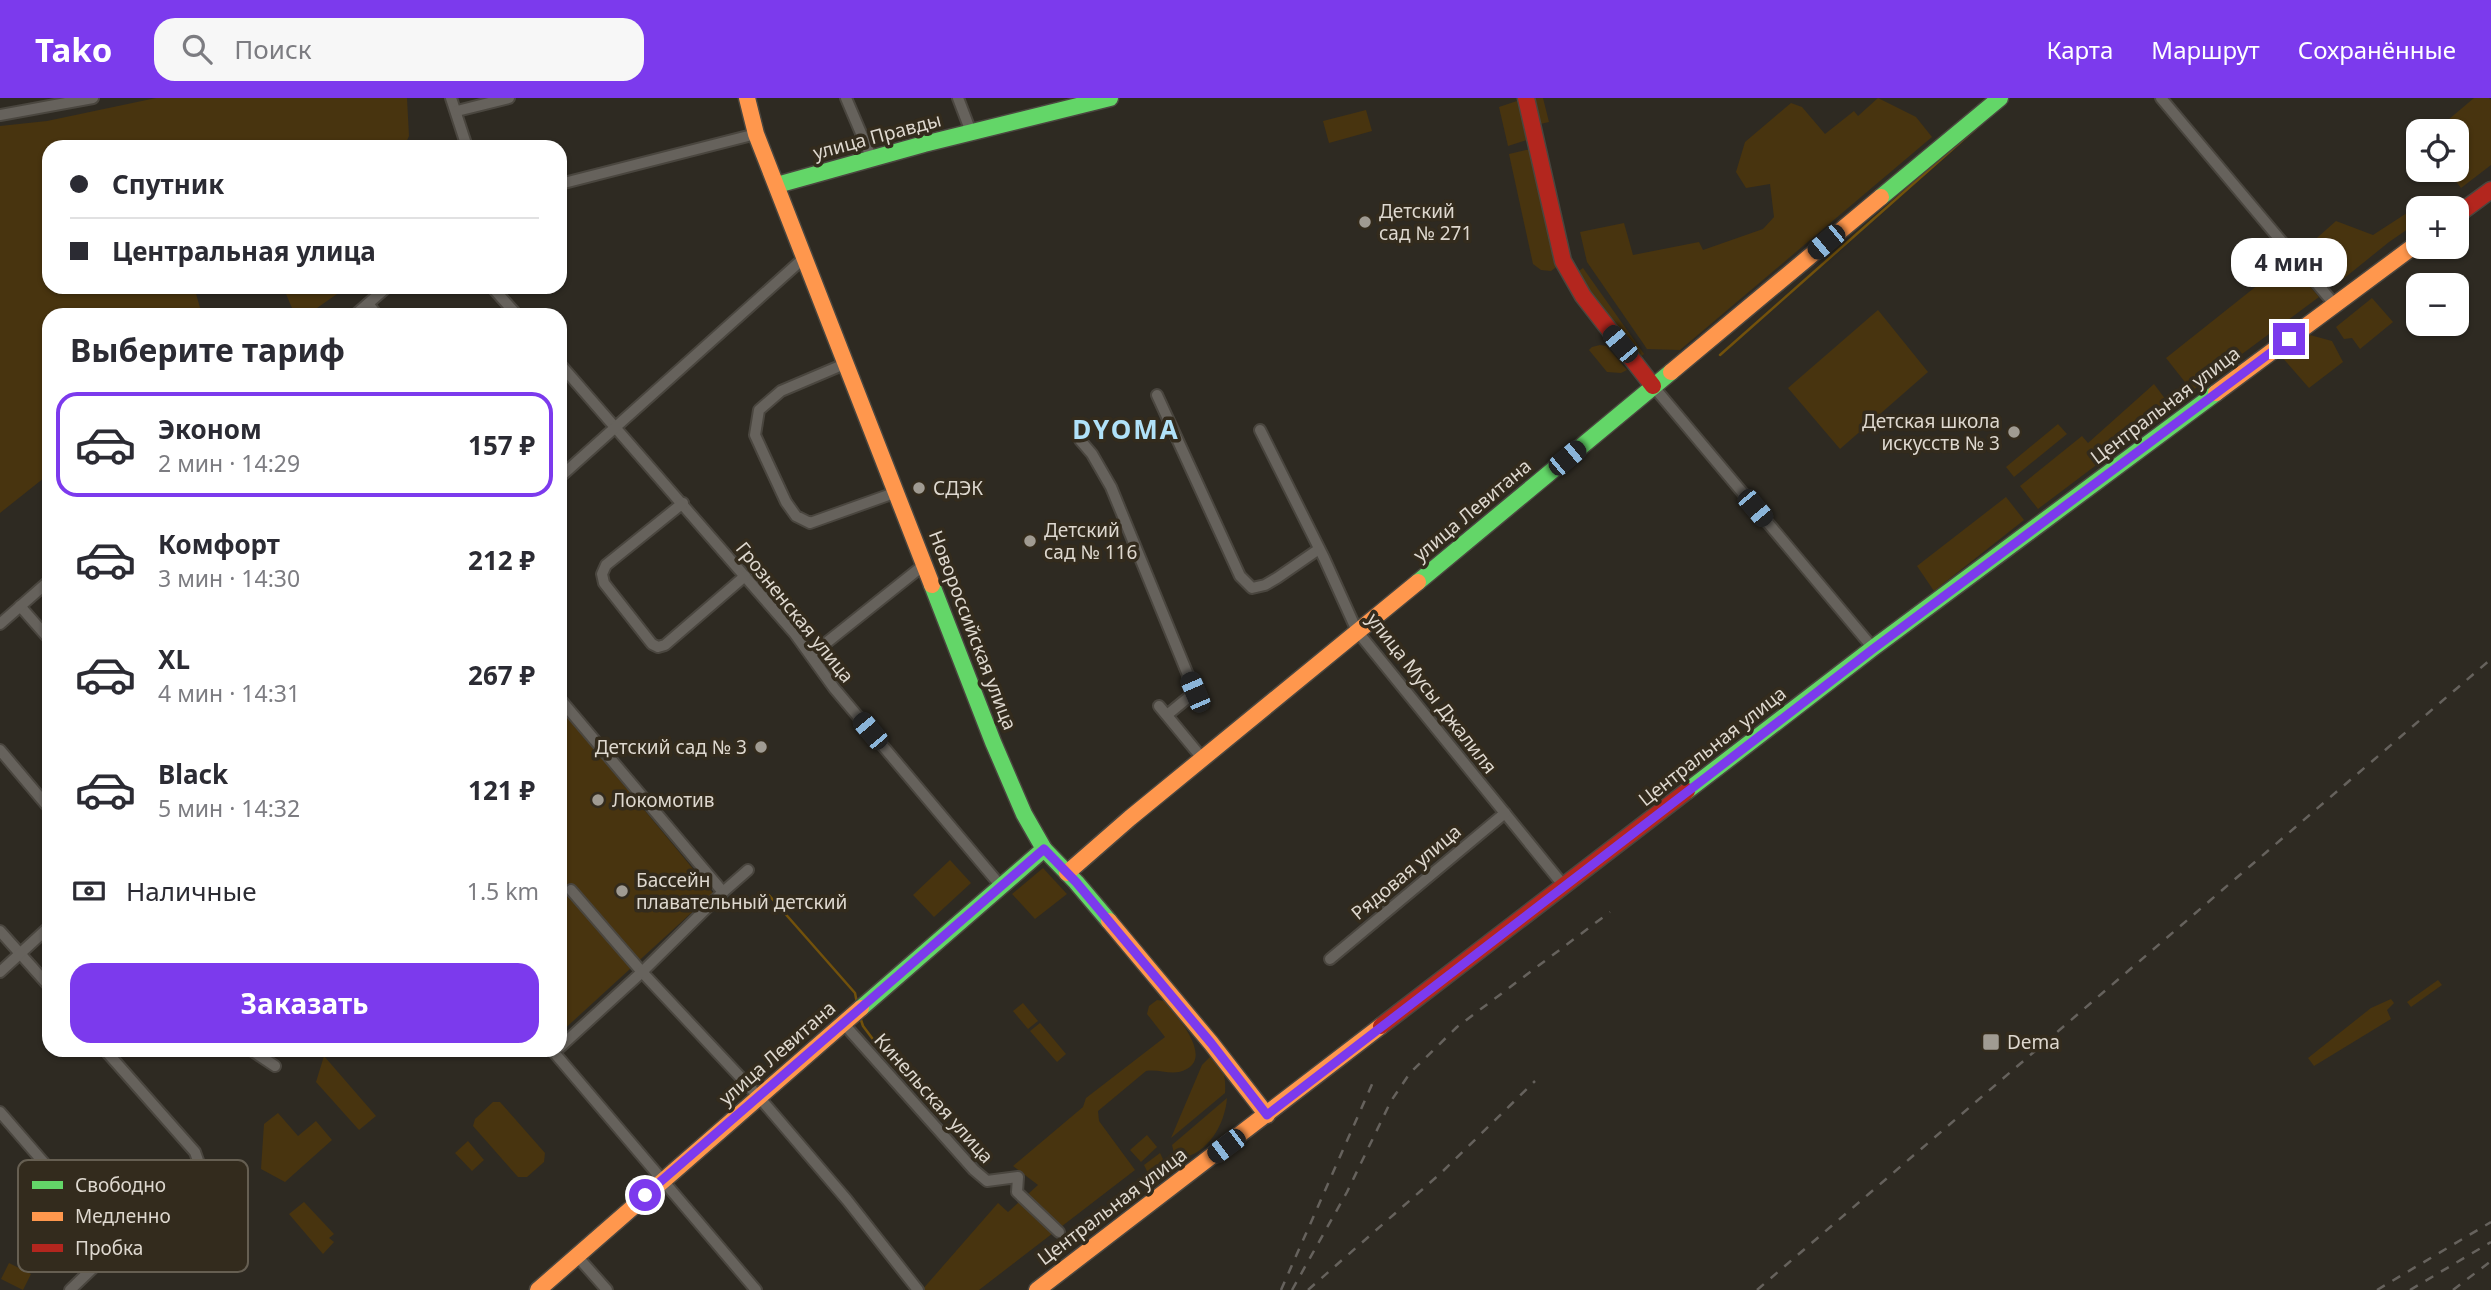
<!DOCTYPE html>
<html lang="ru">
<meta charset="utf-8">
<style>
body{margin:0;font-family:"Noto Sans",sans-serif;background:#f7f7f7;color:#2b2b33;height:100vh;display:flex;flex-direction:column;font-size:26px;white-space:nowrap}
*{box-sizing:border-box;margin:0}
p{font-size:23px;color:#7c7c81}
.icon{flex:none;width:38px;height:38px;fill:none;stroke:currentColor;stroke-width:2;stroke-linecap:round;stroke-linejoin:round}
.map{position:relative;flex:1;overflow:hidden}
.drawer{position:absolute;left:42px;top:210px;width:525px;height:749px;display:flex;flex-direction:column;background:#fff;border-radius:21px;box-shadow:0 2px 5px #0004}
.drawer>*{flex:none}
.banner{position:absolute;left:42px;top:42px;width:525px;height:154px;border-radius:21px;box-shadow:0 2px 5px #0004;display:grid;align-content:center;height:154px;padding:0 28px;background:#fff}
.controls{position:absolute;left:2406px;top:21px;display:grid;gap:14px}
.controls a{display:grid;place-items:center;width:63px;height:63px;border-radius:14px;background:#fff;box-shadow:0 2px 5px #0004;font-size:35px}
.end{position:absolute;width:32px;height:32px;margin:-16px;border:9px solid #7c3aed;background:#fff;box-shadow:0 0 0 4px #fff}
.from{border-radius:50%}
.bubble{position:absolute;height:49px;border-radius:21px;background:#fff;box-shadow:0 2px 5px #0004;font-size:23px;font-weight:700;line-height:49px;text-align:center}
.car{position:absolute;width:21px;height:42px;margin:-21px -10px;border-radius:9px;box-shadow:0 0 5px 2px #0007;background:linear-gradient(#222 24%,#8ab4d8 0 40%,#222 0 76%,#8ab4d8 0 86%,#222 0)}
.banner b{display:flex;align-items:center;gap:24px;height:66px;font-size:26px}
.banner b+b{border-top:2px solid #e1e1e2}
.banner i{width:18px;height:18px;background:#2b2b33}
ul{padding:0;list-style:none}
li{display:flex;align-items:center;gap:21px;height:105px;margin:0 14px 10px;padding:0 14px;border:4px solid transparent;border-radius:21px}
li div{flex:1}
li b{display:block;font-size:26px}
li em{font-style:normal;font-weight:700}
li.on{border-color:#7c3aed}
li>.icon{width:63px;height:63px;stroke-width:1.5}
h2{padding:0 28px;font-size:32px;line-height:84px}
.pay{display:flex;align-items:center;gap:18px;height:77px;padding:0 28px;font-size:26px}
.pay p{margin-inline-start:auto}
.primary-button{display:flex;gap:14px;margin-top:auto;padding:14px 28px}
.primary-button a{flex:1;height:80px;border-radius:21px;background:#7c3aed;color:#fff;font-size:28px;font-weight:700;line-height:80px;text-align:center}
header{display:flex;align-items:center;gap:42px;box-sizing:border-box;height:98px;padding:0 35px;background:#7c3aed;color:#fff}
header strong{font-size:33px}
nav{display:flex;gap:38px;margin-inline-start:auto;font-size:24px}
.search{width:490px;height:63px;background:#f7f7f7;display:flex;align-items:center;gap:18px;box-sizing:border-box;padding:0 24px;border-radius:21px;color:#7c7c81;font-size:26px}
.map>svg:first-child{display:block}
</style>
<header>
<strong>Tako</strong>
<div class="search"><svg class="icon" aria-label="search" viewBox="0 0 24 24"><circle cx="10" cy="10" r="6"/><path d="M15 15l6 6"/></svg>Поиск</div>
<nav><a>Карта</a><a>Маршрут</a><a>Сохранённые</a></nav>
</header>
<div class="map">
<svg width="2491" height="1192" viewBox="0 0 2491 1192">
<rect width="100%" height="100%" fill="#2e2a22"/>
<g fill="#48340f">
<polygon points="156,0 407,0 409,38 404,49 49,49 49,189 202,189 195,192 202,217 49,217 49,376 0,415 0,28 47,23"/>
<polygon points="1530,0 1543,0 1549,24 1536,27"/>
<polygon points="1878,0 1916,19 1932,39 1680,252 1647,251 1587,164 1580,134 1624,125 1633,157 1699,144 1703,152 1763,131 1774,119 1770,86 1746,90 1736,74 1745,44 1791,5 1802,9 1825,36 1854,13 1858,18"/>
<polygon points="2474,0 2489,0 2491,2 2491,67 2461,90 2447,72 2457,72 2457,33 2435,33"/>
<polygon points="1517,3 1527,42 1508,48 1499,9"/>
<polygon points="1366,12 1372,33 1329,45 1323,23"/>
<polygon points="1530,51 1559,167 1551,173 1541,172 1533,166 1509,56"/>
<polygon points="2430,100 2447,105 2439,110 2418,110 2418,124 2389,144 2337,186 2309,147 2336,123 2373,137"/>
<polygon points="2288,163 2319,199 2192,293 2166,260"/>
<polygon points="1583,170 1644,256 1639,260 1576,175"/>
<polygon points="283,189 347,189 307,217 295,217"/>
<polygon points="2372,200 2393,224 2360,251 2352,240 2344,241 2336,229"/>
<polygon points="1878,212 1928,274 1840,351 1788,290"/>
<polygon points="2310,237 2332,243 2343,264 2309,290 2281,258"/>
<polygon points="1600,247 1606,248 1627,272 1621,275 1607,274 1589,252 1592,249"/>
<polygon points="2154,286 2172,310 2038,411 2020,388 2082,338 2088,345"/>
<polygon points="2058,326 2067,336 2014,379 2006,369"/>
<polygon points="2006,399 2024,422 1934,493 1917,468"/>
<polygon points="560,610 713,795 560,935"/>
<polygon points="950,762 971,785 934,819 913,797"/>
<polygon points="1043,770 1067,796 1035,821 1012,796"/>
<polygon points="2438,882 2442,887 2411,909 2407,904"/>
<polygon points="2391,901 2394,905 2387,912 2391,921 2314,968 2308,960 2371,910"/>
<path d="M 1157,902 L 1164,903 C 1176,917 1219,964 1179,974 C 1168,976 1157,971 1146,973 L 1098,1013 L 1099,1023 L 1135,1072 L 979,1192 L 922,1192 L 998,1105 L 1008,1114 L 1038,1087 L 1013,1068 L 1083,1009 L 1086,1000 L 1165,939 L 1147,916 L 1149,908 Z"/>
<polygon points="1023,905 1038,923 1028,931 1013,913"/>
<polygon points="1040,925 1066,956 1057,964 1030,933"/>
<polygon points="324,958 376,1018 359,1032 316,984"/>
<path d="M 1211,958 C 1224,964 1226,982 1225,995 L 1171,1040 L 1202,967 Z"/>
<path d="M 1227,1000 C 1225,1026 1208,1056 1181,1060 L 1174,1055 L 1172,1047 Z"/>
<polygon points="493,1004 500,1004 545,1055 544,1064 527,1079 518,1079 473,1028 475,1021"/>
<polygon points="278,1015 298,1038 316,1023 332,1042 285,1084 261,1071 264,1026"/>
<polygon points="1147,1037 1157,1049 1141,1064 1130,1052"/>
<polygon points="468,1043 484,1062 472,1073 455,1055"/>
<path d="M 1160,1055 C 1167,1068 1168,1078 1156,1088 L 1153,1085 L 1144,1067 Z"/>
<polygon points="304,1104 334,1136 329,1140 334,1144 323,1156 289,1116"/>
<polygon points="9,1165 31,1176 23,1192 1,1181"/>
</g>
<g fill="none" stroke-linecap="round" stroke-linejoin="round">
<g stroke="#72510b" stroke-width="2.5">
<polyline points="1720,257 1982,25"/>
<polyline points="767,795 855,895 857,905"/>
<polyline points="860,919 863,928 890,964"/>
</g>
<defs>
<g id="street">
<polyline points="451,0 467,49"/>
<polyline points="846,0 872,61"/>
<polyline points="958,0 971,34"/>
<polyline points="2161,0 2335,207"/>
<polyline points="457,13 509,0"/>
<polyline points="0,17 93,0"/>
<polyline points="560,86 756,36"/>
<polyline points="492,189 517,217"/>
<polyline points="368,206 377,217"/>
<polyline points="355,217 387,189"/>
<polyline points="847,265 781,293 759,312 755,337 766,361 786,404 796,418 810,425 897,394"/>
<polyline points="560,266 795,536 834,590 1000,787"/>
<polyline points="1653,288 1873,550"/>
<polyline points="1157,297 1240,478 1252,490 1265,487 1277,480 1319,451"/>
<polyline points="1260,332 1324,460 1357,533 1564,788"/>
<polyline points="1080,342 1092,356 1111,389 1195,594 1167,617"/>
<polyline points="560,379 805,159"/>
<polyline points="683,405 606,467 602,476 604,485 652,546 658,549 665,547 745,478"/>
<polyline points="20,508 49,541"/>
<polyline points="0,526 49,483"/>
<polyline points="811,557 925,466"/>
<polyline points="560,601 723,794"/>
<polyline points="1159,608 1202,660"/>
<polyline points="0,652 49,710"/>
<polyline points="571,792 642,874 759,999 847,1102 918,1192"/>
<polyline points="0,833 49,888"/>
<polyline points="1330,861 1505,715"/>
<polyline points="0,874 49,829"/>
<polyline points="843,925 974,1072 987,1083 1018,1079 1017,1094 1059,1134"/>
<polyline points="560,949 642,874 723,794 748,772"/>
<polyline points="251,952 275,968"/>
<polyline points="552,952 756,1192"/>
<polyline points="0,1014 116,1148"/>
<polyline points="577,1158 607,1192"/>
<polyline points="70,1192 116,1148 202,1074 195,1054 105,952"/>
</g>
<g id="fast">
<polyline points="777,87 924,46 1110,0"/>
<polyline points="1881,99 2000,0"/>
<polyline points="1418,484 1671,274"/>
<polyline points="932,487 993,644 1024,716 1044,751 1076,784 1109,823"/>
<polyline points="1687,693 1873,550 2216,295"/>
<polyline points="861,910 1044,751"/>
</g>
<g id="slow">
<polyline points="747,0 756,36 932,487"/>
<polyline points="1671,274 1881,99"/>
<polyline points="2216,295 2418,145"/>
<polyline points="1067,775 1130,720 1418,484"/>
<polyline points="1109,823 1211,945 1267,1017"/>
<polyline points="538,1192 861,910"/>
<polyline points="1037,1192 1381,928"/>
</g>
<g id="jam">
<polyline points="1526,0 1563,163 1583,198 1653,288"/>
<polyline points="2457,117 2491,92"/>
<polyline points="1381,928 1687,693"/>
</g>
</defs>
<use href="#street" stroke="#4a463f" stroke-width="14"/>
<use href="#fast" stroke="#4a463f" stroke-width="19"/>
<use href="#slow" stroke="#4a463f" stroke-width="19"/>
<use href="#jam" stroke="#4a463f" stroke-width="19"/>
<use href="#street" stroke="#66625c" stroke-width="10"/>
<use href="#fast" stroke="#63d668" stroke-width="16"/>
<use href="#slow" stroke="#ff974d" stroke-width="16"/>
<use href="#jam" stroke="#b3261e" stroke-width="16"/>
<g stroke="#66625d" stroke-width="2.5" stroke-dasharray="9 9" stroke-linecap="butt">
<polyline points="1281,1192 1373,984"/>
<polyline points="1292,1192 1347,1094 1391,1003 1410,975 1457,929 1610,814"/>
<polyline points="1308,1192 1441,1075 1535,983"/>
<polyline points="1757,1192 2491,561"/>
<polyline points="2377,1192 2491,1124"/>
<polyline points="2410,1192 2491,1144"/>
<polyline points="2453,1192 2491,1163"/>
</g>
</g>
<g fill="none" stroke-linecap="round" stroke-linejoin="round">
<polyline stroke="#7c3aed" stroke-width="9" points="645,1097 1044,751 1076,784 1211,945 1267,1017 1873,551 2289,241"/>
</g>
<g fill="#a09b92" stroke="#332b1d" stroke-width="2.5">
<circle cx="1365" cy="124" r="7"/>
<circle cx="2014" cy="334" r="7"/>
<circle cx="919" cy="390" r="7"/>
<circle cx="1030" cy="443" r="7"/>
<circle cx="761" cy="649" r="7"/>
<circle cx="598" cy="702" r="7"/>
<circle cx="622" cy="793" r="7"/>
<rect x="1982" y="935" width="18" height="18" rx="3.5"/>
</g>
<g text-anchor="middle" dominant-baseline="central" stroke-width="7" stroke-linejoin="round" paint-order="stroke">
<g font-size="19" fill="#ded8cf" stroke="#332b1d">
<text transform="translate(877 38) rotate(-15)">улица Правды</text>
<text transform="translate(2165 307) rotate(-37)">Центральная улица</text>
<text transform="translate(1472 412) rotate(-40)">улица Левитана</text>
<text transform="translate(795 514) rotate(51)">Грозненская улица</text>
<text transform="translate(973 532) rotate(69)">Новороссийская улица</text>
<text transform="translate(1432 595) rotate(52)">улица Мусы Джалиля</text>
<text transform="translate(1712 648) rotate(-38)">Центральная улица</text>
<text transform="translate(1406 774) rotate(-40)">Рядовая улица</text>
<text transform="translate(777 955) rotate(-41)">улица Левитана</text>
<text transform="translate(934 1000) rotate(48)">Кинельская улица</text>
<text transform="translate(1112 1108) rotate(-37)">Центральная улица</text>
</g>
<g font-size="19" fill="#ded8cf" stroke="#332b1d" text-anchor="start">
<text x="1379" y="113">Детский<tspan x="1379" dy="22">сад № 271</tspan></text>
<text x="2000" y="323" text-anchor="end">Детская школа<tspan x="2000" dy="22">искусств № 3</tspan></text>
<text x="933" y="390">СДЭК</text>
<text x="1044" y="432">Детский<tspan x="1044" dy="22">сад № 116</tspan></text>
<text x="747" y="649" text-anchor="end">Детский сад № 3</text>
<text x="612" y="702">Локомотив</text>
<text x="636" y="782">Бассейн<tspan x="636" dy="22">плавательный детский</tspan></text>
<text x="2007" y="944">Dema</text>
</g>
<g font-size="26" font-weight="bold" letter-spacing="2" fill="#b0e1f8" stroke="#332b1d">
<text x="1126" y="331">DYOMA</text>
</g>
</g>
<rect x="18" y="1062" width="230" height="112" rx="10" fill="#332b1d" stroke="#665f52" stroke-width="2"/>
<rect x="32" y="1083" width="31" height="8" fill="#63d668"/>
<rect x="32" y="1114" width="31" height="9" fill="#ff974d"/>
<rect x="32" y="1146" width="31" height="8" fill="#b3261e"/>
<g font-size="19" fill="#ded8cf">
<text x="75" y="1094">Свободно</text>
<text x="75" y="1125">Медленно</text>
<text x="75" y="1157">Пробка</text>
</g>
</svg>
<div class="controls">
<a><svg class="icon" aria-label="locate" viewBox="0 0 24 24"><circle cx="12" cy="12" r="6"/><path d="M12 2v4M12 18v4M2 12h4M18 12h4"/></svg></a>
<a>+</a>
<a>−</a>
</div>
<i class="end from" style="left:645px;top:1097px"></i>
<i class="end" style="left:2289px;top:241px"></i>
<div class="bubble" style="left:2231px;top:140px;width:116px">4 мин</div>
<i class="car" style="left:1826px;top:144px;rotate:230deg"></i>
<i class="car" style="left:1620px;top:246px;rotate:320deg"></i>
<i class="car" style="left:1567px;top:360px;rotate:50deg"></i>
<i class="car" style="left:1755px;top:410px;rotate:140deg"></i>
<i class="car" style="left:1195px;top:594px;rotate:337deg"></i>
<i class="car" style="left:870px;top:633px;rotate:320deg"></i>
<i class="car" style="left:1226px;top:1048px;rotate:233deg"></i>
<div class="banner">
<b><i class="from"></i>Спутник</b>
<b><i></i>Центральная улица</b>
</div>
<section class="drawer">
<h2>Выберите тариф</h2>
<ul>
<li class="on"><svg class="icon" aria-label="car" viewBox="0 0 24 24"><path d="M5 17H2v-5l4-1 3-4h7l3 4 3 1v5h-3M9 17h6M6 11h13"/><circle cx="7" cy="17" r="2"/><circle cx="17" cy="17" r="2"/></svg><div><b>Эконом</b><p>2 мин · 14:29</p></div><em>157 ₽</em></li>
<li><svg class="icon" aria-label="car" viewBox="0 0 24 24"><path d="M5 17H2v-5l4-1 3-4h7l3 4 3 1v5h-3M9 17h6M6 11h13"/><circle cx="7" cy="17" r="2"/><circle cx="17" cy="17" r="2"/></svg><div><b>Комфорт</b><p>3 мин · 14:30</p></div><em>212 ₽</em></li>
<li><svg class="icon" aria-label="car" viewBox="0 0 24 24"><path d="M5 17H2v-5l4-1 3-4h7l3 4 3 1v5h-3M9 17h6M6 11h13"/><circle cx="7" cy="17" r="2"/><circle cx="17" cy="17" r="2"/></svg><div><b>XL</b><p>4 мин · 14:31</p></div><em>267 ₽</em></li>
<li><svg class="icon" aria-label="car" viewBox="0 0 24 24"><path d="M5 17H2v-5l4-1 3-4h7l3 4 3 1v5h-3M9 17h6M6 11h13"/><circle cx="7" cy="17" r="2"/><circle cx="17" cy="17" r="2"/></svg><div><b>Black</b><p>5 мин · 14:32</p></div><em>121 ₽</em></li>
</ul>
<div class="pay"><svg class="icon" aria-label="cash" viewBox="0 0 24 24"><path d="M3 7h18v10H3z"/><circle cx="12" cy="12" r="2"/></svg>Наличные<p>1.5 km</p></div>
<div class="primary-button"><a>Заказать</a></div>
</section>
</div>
